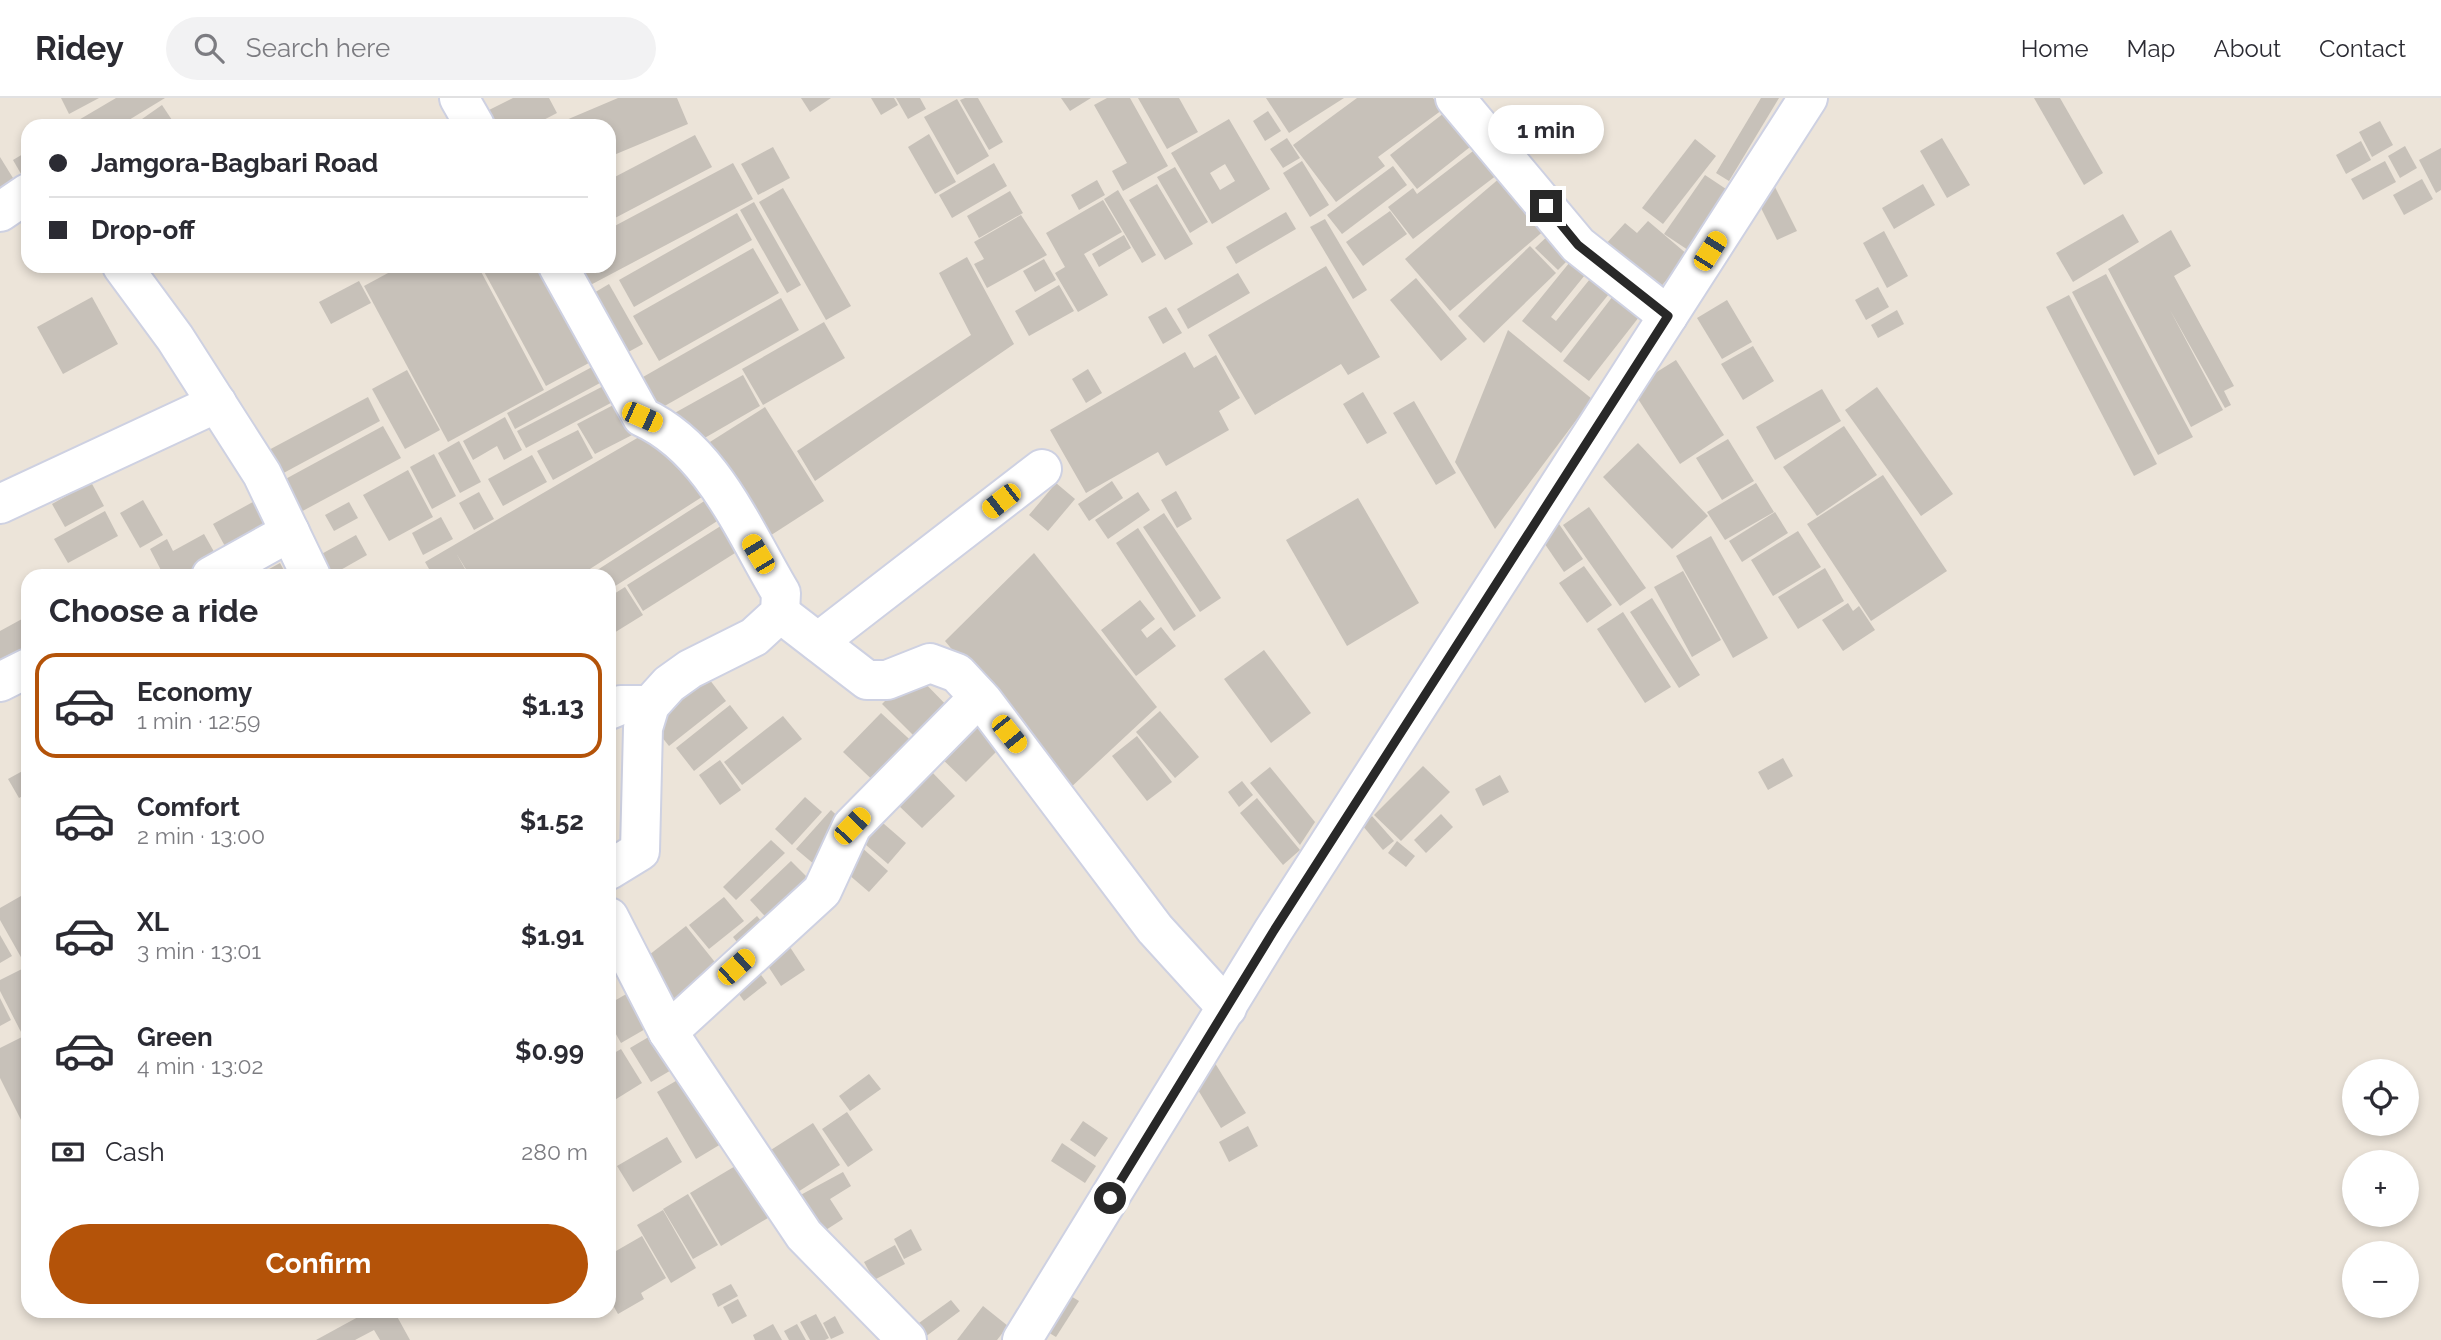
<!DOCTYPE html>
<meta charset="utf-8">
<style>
body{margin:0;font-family:Raleway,sans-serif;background:#f2f2f3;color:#2b2b33;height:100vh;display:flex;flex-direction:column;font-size:26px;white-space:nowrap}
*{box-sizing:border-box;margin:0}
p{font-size:23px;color:#7c7c81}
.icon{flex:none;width:38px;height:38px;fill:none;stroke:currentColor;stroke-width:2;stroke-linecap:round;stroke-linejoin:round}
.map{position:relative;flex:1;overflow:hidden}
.side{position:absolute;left:21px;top:471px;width:595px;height:749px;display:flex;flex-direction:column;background:#fff;border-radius:21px;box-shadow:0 4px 10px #0003}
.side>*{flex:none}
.hud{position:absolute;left:21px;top:21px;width:595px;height:154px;border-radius:21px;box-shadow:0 4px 10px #0003;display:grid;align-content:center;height:154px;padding:0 28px;background:#fff}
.fabs{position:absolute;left:2342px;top:961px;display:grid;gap:14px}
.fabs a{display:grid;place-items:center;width:77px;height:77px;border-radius:50%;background:#fff;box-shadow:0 4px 10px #0003;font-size:35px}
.end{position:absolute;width:32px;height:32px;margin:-16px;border:9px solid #282828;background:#fff;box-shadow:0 0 0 4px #fff}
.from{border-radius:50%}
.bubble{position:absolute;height:49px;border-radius:24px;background:#fff;box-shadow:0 4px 10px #0003;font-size:23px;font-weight:700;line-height:49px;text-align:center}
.car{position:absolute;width:21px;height:42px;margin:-21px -10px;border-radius:9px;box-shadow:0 0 5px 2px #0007;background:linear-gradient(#f5c518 24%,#345 0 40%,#f5c518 0 76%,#345 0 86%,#f5c518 0)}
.hud b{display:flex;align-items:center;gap:24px;height:66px;font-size:26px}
.hud b+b{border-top:2px solid #e1e1e2}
.hud i{width:18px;height:18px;background:#2b2b33}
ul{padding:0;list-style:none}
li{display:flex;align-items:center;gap:21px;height:105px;margin:0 14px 10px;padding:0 14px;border:4px solid transparent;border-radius:21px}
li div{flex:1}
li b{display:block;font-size:26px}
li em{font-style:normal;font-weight:700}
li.on{border-color:#b45309}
li>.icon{width:63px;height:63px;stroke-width:1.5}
h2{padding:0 28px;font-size:32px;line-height:84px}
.pay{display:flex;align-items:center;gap:18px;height:77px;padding:0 28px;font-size:26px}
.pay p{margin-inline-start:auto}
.action{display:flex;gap:14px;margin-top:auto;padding:14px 28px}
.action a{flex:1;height:80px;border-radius:42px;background:#b45309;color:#fff;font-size:28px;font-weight:700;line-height:80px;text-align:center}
header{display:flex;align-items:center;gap:42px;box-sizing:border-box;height:98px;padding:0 35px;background:#fff;border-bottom:2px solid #e1e1e2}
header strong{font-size:33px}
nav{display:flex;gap:38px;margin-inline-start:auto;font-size:24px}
.search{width:490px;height:63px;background:#f2f2f3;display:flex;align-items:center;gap:18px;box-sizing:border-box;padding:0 24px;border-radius:38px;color:#7c7c81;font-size:26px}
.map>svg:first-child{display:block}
</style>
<header>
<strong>Ridey</strong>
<div class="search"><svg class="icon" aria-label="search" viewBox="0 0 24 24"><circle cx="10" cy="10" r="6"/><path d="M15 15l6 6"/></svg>Search here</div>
<nav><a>Home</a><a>Map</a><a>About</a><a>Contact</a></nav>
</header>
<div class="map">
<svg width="2441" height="1242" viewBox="0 0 2441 1242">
<rect width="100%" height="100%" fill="#ece4d9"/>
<g fill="#c7c1b9" fill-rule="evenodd">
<polygon points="61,0 99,0 69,16"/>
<polygon points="116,0 165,0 119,28 80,28 77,23"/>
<polygon points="513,0 549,0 557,15 532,28 487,28 481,16"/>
<polygon points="618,0 677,0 688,26 609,59 609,28 552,28"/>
<polygon points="801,0 831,0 810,14"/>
<polygon points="871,0 894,0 898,7 881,17"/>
<polygon points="896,0 920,0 926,11 908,21"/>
<polygon points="965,0 978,0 1003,44 989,52 960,2"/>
<polygon points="1061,0 1091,0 1070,13"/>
<polygon points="1107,0 1130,0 1168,68 1123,93 1112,73 1127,65 1094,7"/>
<polygon points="1138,0 1179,0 1198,34 1167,51"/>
<polygon points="1266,0 1344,0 1289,35"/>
<polygon points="1357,0 1433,0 1442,12 1378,59 1385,68 1336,104 1293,47"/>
<polygon points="1761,0 1779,0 1729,83 1716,75"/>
<polygon points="2034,0 2060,0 2103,75 2084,87"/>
<polygon points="957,1 989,58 957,77 924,19"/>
<polygon points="162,7 176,28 132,28"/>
<polygon points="1268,13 1281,33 1265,43 1253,23"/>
<polygon points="1444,15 1470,49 1417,91 1390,57"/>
<path d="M 1229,21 L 1270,91 L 1212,126 L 1171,55 ZM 1225,66 L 1235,83 L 1220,92 L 1210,75 Z"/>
<polygon points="2380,23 2393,47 2372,59 2359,34"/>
<polygon points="929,36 956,84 935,96 908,49"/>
<polygon points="695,37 712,69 615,120 609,107 609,82"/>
<polygon points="1287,40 1300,60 1283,70 1270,51"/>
<polygon points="1942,40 1970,87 1947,100 1920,53"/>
<polygon points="1695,41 1716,58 1663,126 1642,110"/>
<polygon points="2361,43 2371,62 2346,76 2336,57"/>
<polygon points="2405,48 2417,70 2400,80 2388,58"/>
<polygon points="773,49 790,80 758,97 741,66"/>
<polygon points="1477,50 1497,77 1413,141 1388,109 1413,90 1417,96"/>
<polygon points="2441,50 2441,92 2436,95 2419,62"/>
<polygon points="28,53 28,88 13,62"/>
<polygon points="0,59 21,93 0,106"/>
<polygon points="1302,63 1329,107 1310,119 1283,75"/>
<polygon points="2385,63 2396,84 2363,102 2351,81"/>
<polygon points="733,65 753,101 581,192 568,168 609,168 609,131"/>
<polygon points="994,65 1007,88 952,120 939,97"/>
<polygon points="1393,68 1407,87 1342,136 1327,117"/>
<polygon points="1175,69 1208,124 1190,135 1157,79"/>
<polygon points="1705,77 1729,93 1688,152 1664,136"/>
<polygon points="1501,79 1546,131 1450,213 1405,161"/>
<polygon points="2422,81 2433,101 2404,117 2393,97"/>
<polygon points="1097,82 1105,97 1079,112 1071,97"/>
<polygon points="1772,83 1797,133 1777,142 1752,92"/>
<polygon points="1157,86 1193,146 1165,162 1129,102"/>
<polygon points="1923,86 1935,107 1894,131 1882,110"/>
<polygon points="783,90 851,208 826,222 759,104"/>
<polygon points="1118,92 1156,157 1142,165 1104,101"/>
<polygon points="1010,93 1023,115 979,140 967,118"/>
<polygon points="1103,102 1122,134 1084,156 1108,197 1078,214 1055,175 1065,169 1046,135"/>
<polygon points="754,104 801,187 787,195 740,112"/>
<polygon points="1390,113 1407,136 1363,168 1346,144"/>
<polygon points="1286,114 1296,131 1236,166 1226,149"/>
<polygon points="737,115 752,142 634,209 619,182"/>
<polygon points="2123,116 2139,144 2073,184 2056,155"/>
<polygon points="1021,117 1047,157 987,190 974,166 984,161 974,144"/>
<polygon points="1325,121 1367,192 1353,201 1310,129"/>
<polygon points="1648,123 1688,157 1658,192 1605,147 1625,125 1637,135"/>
<polygon points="1555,131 1577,153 1558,172 1535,150"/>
<polygon points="2171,132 2191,168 2174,178 2234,288 2224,293 2231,307 2225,310 2170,212 2223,312 2191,329 2108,171"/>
<polygon points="1884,133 1908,178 1887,190 1863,145"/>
<polygon points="1124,137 1131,150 1099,169 1092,156"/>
<polygon points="1530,148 1556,175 1484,245 1458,218"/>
<polygon points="753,150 779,195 659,263 633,218"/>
<polygon points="967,159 1014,246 815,383 797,353 971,237 939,175"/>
<polygon points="1574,159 1589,172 1551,219 1556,223 1594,176 1613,191 1561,255 1522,223"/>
<polygon points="1044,161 1056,182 1035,194 1023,173"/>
<polygon points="401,168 478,168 544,292 448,344 364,188"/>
<polygon points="481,168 551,168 600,259 546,288"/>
<polygon points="1326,168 1380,259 1348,277 1341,266 1255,317 1208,237"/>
<polygon points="1238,175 1250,195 1188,231 1177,211"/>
<polygon points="2106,176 2193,339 2158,357 2072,194"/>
<polygon points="1416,180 1467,241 1441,263 1390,202"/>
<polygon points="359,183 371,205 331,226 319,204"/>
<polygon points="609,186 643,246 621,258 587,199"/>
<polygon points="1059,187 1074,213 1029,238 1015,213"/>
<polygon points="1878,189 1889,209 1866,222 1855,202"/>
<polygon points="2069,197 2157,366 2134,378 2046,209"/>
<polygon points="1613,198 1639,219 1589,283 1563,263"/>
<polygon points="92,199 118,246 63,276 37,229"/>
<polygon points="781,200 799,232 654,314 636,283"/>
<polygon points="1727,202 1752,244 1722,261 1697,220"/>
<polygon points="1166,209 1182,235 1163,246 1148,219"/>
<polygon points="1897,212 1904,226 1878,240 1871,227"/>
<polygon points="824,224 845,260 763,307 742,271"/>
<polygon points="1508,232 1592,301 1495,431 1455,364"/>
<polygon points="1753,248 1774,283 1743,302 1721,266"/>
<polygon points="1185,254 1194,270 1216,257 1240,300 1219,313 1229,332 1166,368 1158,354 1086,395 1050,332"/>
<polygon points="1676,262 1724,337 1680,366 1631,290"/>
<polygon points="603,263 611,279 515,331 507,315"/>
<polygon points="1088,271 1102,295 1086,305 1072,281"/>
<polygon points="407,272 440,332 405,351 372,291"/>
<polygon points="743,277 760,308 689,349 671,317"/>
<polygon points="613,283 622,299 526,350 517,333"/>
<polygon points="1877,289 1953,396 1921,418 1845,312"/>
<polygon points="1822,291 1841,323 1775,362 1756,329"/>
<polygon points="1363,294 1387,335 1367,346 1343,306"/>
<polygon points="368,299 380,323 278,378 265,354"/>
<polygon points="621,303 638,334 595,356 577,326"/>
<polygon points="1414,303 1456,375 1436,387 1393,315"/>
<polygon points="765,309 824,403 762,443 702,349"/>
<polygon points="505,319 522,352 504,362 497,348 473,362 463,343"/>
<polygon points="383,328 401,360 297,416 280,384"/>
<polygon points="1844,328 1877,377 1817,418 1783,369"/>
<polygon points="578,332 593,360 553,382 537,353"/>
<polygon points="639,339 677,349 705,397 579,478 470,478 456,455 469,478 433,478 425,464"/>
<polygon points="1728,341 1754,383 1722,402 1696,360"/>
<polygon points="459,343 481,384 460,395 438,355"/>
<polygon points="1638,345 1708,418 1672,451 1603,379"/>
<polygon points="434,356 456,398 432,411 410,369"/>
<polygon points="532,357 547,384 503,408 488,381"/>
<polygon points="408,372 433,419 389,443 363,397"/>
<polygon points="1883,377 1947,473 1871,523 1807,426"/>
<polygon points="1112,383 1123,400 1089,423 1078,406"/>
<polygon points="91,384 104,408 65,429 52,406"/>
<polygon points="1056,385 1075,401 1048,433 1029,417"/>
<polygon points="1756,385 1774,414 1725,442 1707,414"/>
<polygon points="1176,393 1192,421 1177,430 1161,402"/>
<polygon points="479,394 494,421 474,432 459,405"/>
<polygon points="1138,394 1150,412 1108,441 1095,422"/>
<polygon points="260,400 274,426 227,452 213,426"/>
<polygon points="709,400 722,420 609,492 609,478 588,478"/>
<polygon points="1358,400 1419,505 1347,548 1286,442"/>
<polygon points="143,402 163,437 140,450 120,415"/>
<polygon points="349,404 358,420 334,433 325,417"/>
<polygon points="1589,409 1646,490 1620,508 1563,427"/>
<polygon points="105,413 118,438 68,465 54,441"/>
<polygon points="1775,414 1788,435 1742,464 1729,443"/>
<polygon points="1164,415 1221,500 1200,514 1143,429"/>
<polygon points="441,419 453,441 423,457 412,435"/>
<polygon points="727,424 743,450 643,513 627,487"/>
<polygon points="1559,426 1583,461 1564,474 1540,439"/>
<polygon points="1138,430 1196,518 1174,533 1116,445"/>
<polygon points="1798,433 1821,469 1773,498 1751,462"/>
<polygon points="204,436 217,459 182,478 164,478 150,451 167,441 173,453"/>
<polygon points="356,437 367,457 330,478 307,464"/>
<polygon points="1711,438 1768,540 1733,560 1676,458"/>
<polygon points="1034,455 1157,609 1068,692 945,543"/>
<polygon points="280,465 287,478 264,478 262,475"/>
<polygon points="1584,468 1612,507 1587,525 1559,485"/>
<polygon points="1825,470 1844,503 1798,531 1778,499"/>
<polygon points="1683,473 1721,542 1692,559 1654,489"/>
<polygon points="625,489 643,517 609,538 609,499"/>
<polygon points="1652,500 1700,577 1679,590 1630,514"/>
<polygon points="1140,502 1155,521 1141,532 1147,540 1161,529 1176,548 1136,578 1101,532"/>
<polygon points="1848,505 1853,513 1859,508 1875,532 1843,553 1822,522"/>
<polygon points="1623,514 1671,589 1645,605 1597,531"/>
<polygon points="22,521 28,532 28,557 0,573 0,533"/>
<polygon points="1264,552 1311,615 1271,645 1224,581"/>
<polygon points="914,574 956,617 924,648 882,606"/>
<polygon points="706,577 726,603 669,648 649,623"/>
<polygon points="730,607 748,630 694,673 676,650"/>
<polygon points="1160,613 1199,659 1175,680 1136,634"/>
<polygon points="881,615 920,651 882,691 843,654"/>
<polygon points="970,617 1002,648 966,684 934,653"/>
<polygon points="783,618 802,641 742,687 724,664"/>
<polygon points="1137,638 1172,684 1147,703 1112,658"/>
<polygon points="1783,660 1793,678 1768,692 1758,674"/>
<polygon points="720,662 741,692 720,707 699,677"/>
<polygon points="1423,668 1450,694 1401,743 1374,717"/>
<polygon points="1270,669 1315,724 1300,747 1250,685"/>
<polygon points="28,670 28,695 19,700 8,681"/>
<polygon points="930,672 955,698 922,730 897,706"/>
<polygon points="1500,677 1509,694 1483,708 1475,691"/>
<polygon points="1242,683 1253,697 1239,709 1228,694"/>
<polygon points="805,699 822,714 792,747 775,731"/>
<polygon points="1257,700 1300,752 1283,767 1240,715"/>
<polygon points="831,712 849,729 815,767 796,751"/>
<polygon points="869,713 906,745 888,766 851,734"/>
<polygon points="1441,716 1453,729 1426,755 1414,742"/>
<polygon points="1372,718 1394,743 1383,752 1362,727"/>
<polygon points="771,742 785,755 736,802 723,789"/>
<polygon points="1397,743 1415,758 1406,769 1388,755"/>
<polygon points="860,748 888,773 869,794 841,770"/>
<polygon points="791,763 816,788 774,828 750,802"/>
<polygon points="28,794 28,857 22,861 0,822 0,810"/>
<polygon points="724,799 744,823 709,851 689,827"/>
<polygon points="757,818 770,834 745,854 733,839"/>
<polygon points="686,828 722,873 672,913 635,868"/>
<polygon points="0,837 12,858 0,865"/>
<polygon points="786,843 805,872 781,888 762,859"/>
<polygon points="751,863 767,885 744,903 727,880"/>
<polygon points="28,868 28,930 21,934 0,893 0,882"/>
<polygon points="628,895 647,930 621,945 609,924 609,906"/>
<polygon points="0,900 11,922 0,928"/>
<polygon points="28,936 28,1036 0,980 0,950"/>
<polygon points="652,937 673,971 651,984 630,950"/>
<polygon points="621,951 642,985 613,1003 609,996 609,958"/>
<polygon points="1213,962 1246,1015 1221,1030 1189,977"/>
<polygon points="869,976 881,991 850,1013 839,998"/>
<polygon points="681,980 721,1046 696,1061 657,994"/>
<polygon points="847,1014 873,1052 848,1069 822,1031"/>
<polygon points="1083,1023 1108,1040 1095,1059 1070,1042"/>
<polygon points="813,1025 840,1067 790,1099 763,1057"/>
<polygon points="1248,1028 1258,1048 1229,1064 1219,1044"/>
<polygon points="667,1039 682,1064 633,1094 617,1068"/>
<polygon points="1062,1045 1096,1068 1085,1085 1051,1063"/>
<polygon points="742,1064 773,1117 721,1148 690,1095"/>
<polygon points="843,1074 851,1088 830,1101 843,1121 818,1137 795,1100"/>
<polygon points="688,1096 718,1147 693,1161 663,1111"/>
<polygon points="663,1112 696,1170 671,1185 637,1127"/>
<polygon points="911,1131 922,1152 904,1161 894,1141"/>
<polygon points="642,1138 666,1180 641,1195 644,1201 618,1216 609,1200 609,1145 616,1153"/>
<polygon points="895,1147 905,1166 874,1182 864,1164"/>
<polygon points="731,1186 738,1198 718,1209 712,1196"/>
<polygon points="1059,1191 1079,1203 1056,1239 1036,1227"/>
<polygon points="738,1201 747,1218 732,1226 723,1209"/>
<polygon points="951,1202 960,1213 921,1242 912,1230"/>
<polygon points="983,1208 1008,1228 997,1242 957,1242"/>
<polygon points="369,1213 394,1213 410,1242 380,1242 374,1232 355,1242 316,1242"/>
<polygon points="816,1216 829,1240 825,1242 810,1242 800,1224"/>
<polygon points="835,1218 844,1235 831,1241 823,1225"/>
<polygon points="773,1226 782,1242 755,1242 753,1237"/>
<polygon points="797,1226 806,1242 789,1242 784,1233"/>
</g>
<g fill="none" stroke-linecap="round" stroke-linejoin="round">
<defs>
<g id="minor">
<polyline points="459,0 475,28"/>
<polyline points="1455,0 1578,147 1668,218"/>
<polyline points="0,114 28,95"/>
<polyline points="122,168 175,240 262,376 311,478"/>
<path d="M 558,168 L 642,319 C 711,350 744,433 781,495 L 780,515 L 754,539 L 690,571 L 669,586 L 650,607 L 643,630 L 640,753 L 609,772"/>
<polyline points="0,406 217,305"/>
<polyline points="211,478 290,434"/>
<polyline points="780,515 867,582 887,582 930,565 957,575 983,603 1155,831 1227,910"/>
<polyline points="818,544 1042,371"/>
<polyline points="0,584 28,570"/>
<polyline points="609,612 621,607 650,607"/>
<polyline points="609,819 668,934 804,1137 907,1242"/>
<polyline points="668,934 822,793 852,728 979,599"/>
<polyline points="1022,1242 1273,833 1808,0"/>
</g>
</defs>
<use href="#minor" stroke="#ced1e2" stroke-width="42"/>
<use href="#minor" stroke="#fff" stroke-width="38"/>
</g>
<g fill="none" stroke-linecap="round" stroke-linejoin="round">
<polyline stroke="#282828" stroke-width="9" points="1110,1100 1273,834 1668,218 1578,147 1546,108"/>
</g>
</svg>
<div class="fabs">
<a><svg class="icon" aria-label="locate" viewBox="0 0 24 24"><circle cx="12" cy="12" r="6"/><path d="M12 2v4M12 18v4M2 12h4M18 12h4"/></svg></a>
<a>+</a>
<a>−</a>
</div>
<i class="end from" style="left:1110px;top:1100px"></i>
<i class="end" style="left:1546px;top:108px"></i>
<div class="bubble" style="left:1488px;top:7px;width:116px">1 min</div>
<i class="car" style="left:1710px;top:153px;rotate:32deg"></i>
<i class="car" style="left:642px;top:319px;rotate:114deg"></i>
<i class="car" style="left:1001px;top:403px;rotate:232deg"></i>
<i class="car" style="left:758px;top:456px;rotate:329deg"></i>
<i class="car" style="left:1009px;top:636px;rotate:141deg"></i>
<i class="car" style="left:852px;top:728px;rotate:44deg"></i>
<i class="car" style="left:736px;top:869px;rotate:48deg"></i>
<div class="hud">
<b><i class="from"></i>Jamgora-Bagbari Road</b>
<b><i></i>Drop-off</b>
</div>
<section class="side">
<h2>Choose a ride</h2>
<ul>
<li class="on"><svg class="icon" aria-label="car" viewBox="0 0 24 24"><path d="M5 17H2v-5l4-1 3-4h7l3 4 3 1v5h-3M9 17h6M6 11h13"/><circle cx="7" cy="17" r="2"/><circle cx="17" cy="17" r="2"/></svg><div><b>Economy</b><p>1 min · 12:59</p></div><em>$1.13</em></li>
<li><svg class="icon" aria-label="car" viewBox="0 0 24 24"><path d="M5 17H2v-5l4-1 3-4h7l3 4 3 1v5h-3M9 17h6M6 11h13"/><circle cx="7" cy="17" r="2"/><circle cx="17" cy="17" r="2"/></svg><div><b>Comfort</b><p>2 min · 13:00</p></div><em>$1.52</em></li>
<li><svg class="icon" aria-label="car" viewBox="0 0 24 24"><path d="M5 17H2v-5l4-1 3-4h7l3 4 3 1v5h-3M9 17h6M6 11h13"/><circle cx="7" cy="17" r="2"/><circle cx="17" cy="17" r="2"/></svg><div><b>XL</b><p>3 min · 13:01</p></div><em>$1.91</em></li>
<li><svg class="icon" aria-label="car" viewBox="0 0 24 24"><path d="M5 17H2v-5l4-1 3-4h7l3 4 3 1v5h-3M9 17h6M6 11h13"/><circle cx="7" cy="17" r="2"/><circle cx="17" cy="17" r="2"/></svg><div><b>Green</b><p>4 min · 13:02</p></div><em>$0.99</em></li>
</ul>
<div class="pay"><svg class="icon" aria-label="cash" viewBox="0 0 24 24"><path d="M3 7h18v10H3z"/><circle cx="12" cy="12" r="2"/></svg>Cash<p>280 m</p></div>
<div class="action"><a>Confirm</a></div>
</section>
</div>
